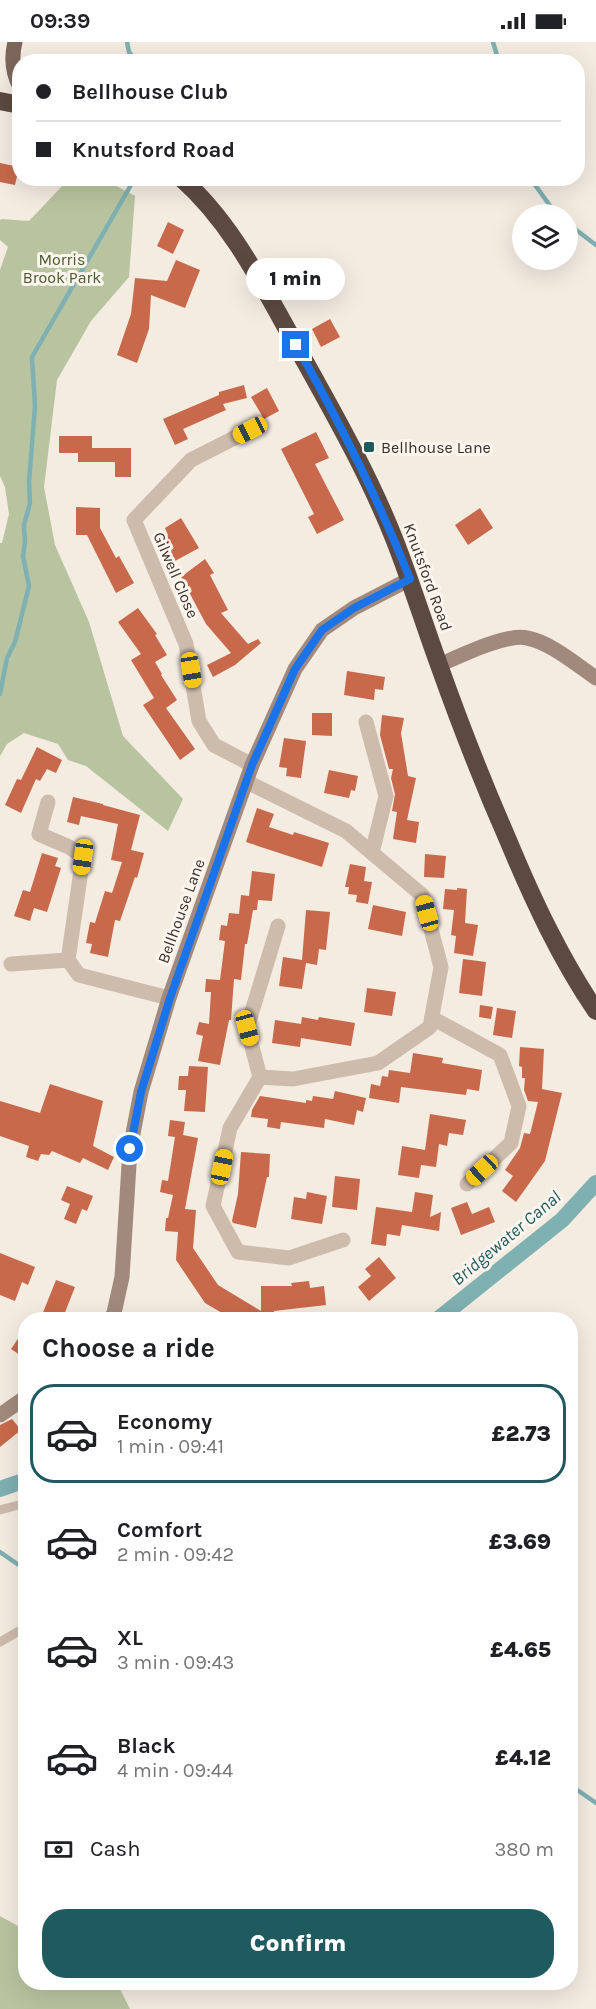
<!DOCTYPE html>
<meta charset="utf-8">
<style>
body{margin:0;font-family:Karla,sans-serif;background:#f6f6f6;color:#202124;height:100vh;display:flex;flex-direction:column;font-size:22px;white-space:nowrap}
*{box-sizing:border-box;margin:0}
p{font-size:20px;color:#757577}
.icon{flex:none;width:33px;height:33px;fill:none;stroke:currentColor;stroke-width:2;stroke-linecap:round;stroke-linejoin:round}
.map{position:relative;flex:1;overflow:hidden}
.drawer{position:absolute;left:18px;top:1270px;width:560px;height:678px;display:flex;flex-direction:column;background:#fff;border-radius:24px;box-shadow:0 6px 24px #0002}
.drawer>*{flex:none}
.guide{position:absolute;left:12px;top:12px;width:573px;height:132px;border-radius:24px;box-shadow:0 6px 24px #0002;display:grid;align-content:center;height:132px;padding:0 24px;background:#fff}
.fabs{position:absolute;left:512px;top:162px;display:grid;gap:12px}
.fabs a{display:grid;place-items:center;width:66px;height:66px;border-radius:50%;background:#fff;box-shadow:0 6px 24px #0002;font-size:30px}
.end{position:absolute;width:27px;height:27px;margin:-14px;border:8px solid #1a73e8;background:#fff;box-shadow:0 0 0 3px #fff}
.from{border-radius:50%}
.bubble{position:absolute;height:42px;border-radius:21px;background:#fff;box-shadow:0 6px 24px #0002;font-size:20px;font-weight:800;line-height:42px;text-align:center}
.car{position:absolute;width:18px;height:36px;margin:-18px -9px;border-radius:8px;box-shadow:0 0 4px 2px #0007;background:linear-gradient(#f5c518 24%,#345 0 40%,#f5c518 0 76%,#345 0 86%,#f5c518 0)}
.guide b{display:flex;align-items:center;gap:21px;height:57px;font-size:22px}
.guide b+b{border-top:2px solid #e0e0e0}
.guide i{width:15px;height:15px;background:#202124}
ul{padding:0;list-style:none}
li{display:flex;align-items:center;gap:18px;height:99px;margin:0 12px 9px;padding:0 12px;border:3px solid transparent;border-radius:24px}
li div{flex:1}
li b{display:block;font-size:22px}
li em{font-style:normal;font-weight:800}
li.current{border-color:#1f5a5e}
li>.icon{width:54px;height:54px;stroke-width:1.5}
h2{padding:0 24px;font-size:27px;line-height:72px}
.pay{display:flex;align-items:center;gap:15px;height:66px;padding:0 24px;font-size:22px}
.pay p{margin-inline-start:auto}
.action{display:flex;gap:12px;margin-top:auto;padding:12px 24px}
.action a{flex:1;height:69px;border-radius:24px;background:#1f5a5e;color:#fff;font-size:24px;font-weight:800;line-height:69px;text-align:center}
.status{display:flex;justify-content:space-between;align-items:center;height:42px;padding:0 30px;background:#fff;direction:ltr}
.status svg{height:16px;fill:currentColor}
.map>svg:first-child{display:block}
</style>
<div class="status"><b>09:39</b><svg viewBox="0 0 49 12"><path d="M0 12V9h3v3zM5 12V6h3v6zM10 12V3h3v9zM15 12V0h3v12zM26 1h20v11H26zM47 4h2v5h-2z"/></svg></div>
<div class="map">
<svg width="596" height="1967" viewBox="0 0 596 1967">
<rect width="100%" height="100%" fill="#f4ebe1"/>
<g fill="#b8c4a0">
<polygon points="65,141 111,141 135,154 129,235 91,279 57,338 44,445 55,503 89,580 123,694 183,757 168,789 86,724 68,718 58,702 24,691 7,702 0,714 0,501 2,501 9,472 5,445 0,434 0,228 8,205 0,198 0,178 2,177 29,179"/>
<polygon points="0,1874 25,1888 26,1941 117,1941 130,1967 0,1967"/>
</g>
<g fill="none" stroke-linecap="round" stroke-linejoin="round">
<g stroke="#7fb0b2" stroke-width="4.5">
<polyline points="127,0 129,10 137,20"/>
<polyline points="493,0 499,20"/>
<polyline points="530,136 556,172"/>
<polyline points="567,181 596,203"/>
<polyline points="0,652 7,616 15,600 29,544 23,514 25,500 24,483 30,461 29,440 35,364 32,315 135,136"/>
<polyline points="0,1510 26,1528"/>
<polyline points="570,1743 596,1761"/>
</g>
<g stroke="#7fb0b2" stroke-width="16">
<polyline points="437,1278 562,1178 596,1141"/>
<polyline points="0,1447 26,1438"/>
</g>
</g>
<g fill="#c8694b">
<polygon points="0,121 19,125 15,143 0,140"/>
<polygon points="168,180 184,188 173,212 157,204"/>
<polygon points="176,218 200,228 185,266 151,253 149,287 137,321 117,313 131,272 135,236 167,239"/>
<polygon points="330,277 340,295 321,305 312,287"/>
<polygon points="244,343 247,356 223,362 226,368 183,387 188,397 175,403 163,377 219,353 219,354 219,350"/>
<polygon points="267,346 279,369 264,377 251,355"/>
<polygon points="316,390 329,416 315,422 344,478 317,492 308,475 314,472 281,407"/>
<polygon points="59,394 92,394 92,406 131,406 131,435 115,435 115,420 78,420 78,411 59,411"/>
<polygon points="76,465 100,466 100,486 116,516 119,514 134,541 116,551 87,493 76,493"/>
<polygon points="480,466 493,486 468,503 455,483"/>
<polygon points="181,476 199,506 175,519 162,497 168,493 165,486"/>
<polygon points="205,517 214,531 210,533 228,568 221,571 248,602 258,597 261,601 235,623 213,635 207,623 231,611 206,582 181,535"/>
<polygon points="138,566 157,592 155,593 167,613 155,620 162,632 161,633 177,658 166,666 195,707 180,718 143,663 154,656 131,618 141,612 118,580"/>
<polygon points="347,629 385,635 383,648 375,647 374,658 344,653"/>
<polygon points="312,671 332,671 332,694 312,693"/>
<polygon points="382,673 404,676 401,691 408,734 416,736 407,778 419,780 416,801 393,797 397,770 392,769 395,752 391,736 393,727 389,727 380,693"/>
<polygon points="284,696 306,699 301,736 286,734 287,726 279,725"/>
<polygon points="37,705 62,718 56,731 47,727 40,739 36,737 21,771 5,763 17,737 21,738"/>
<polygon points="329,728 358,734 355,749 351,748 349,756 324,751"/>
<polygon points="73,755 103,762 103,763 140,773 131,808 144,811 137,836 135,835 120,879 115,878 108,915 90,911 92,902 86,901 90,880 95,881 105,849 112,851 122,820 111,818 118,782 81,774 79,783 67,780"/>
<polygon points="257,766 274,772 269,785 293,793 294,790 329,801 322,825 246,800"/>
<polygon points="42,811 58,816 55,824 61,826 47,870 34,866 30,879 14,874 23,848 30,850"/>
<polygon points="425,812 446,814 444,836 424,835"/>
<polygon points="350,822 366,825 364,839 372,840 368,862 356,860 357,853 348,852 349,845 345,845"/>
<polygon points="252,829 275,832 272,859 258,858 257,868 253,868 247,902 245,902 241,938 234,937 231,978 229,978 220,1023 198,1019 203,994 196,992 199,980 209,982 211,950 205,950 206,937 220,938 225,899 219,898 221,883 227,884 229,871 239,872 241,853 249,854"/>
<polygon points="457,846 467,847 465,881 478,883 473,914 454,911 456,894 451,893 454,868 443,867 445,847 457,848"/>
<polygon points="373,863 406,870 402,894 368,887"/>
<polygon points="306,868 330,870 326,908 319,907 317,923 306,921 302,947 279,944 283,915 302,918"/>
<polygon points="463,917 486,920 482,954 459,951"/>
<polygon points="367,946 396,950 392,974 364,970"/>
<polygon points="480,963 493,965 491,977 479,975"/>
<polygon points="497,966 516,969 512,996 493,993"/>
<polygon points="302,975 318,978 319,975 355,981 351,1004 301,996 300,1005 272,1001 275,978 301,982"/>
<polygon points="520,1005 544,1007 542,1047 562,1051 545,1119 516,1160 502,1149 513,1134 505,1128 520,1106 524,1091 530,1092 538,1060 528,1059 524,1048 525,1036 522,1036 522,1025 519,1024"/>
<polygon points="413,1011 443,1016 442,1021 482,1028 479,1049 467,1047 466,1053 401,1045 399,1061 369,1056 371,1042 380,1044 382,1034 388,1035 389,1028 410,1031"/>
<polygon points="189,1024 208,1025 205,1070 184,1069 186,1048 178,1048 179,1034 188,1034"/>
<polygon points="50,1042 103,1059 93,1104 114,1115 108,1128 83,1116 80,1121 52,1109 49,1113 41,1112 38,1119 26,1115 29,1104 0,1094 0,1059 40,1071"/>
<polygon points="335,1049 366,1056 363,1070 357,1068 354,1083 325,1077 324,1086 281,1080 280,1087 267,1085 268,1077 251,1075 252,1068 260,1054 306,1061 306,1058 312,1059 313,1054 333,1057"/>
<polygon points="430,1072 466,1078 463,1093 449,1091 447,1104 439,1102 436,1125 421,1123 419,1136 398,1133 402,1104 425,1108"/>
<polygon points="170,1078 185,1080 183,1093 198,1096 185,1167 196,1168 193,1206 218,1243 261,1269 261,1244 292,1244 291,1241 309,1239 310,1246 324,1244 326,1263 274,1269 274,1276 277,1278 234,1278 205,1261 176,1218 178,1190 165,1189 166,1176 168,1176 173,1153 160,1150 162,1138 168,1139 175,1095 168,1094"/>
<polygon points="241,1110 270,1112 269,1135 267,1135 256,1186 233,1181 232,1179 238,1152"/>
<polygon points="335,1134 360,1137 357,1168 332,1165"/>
<polygon points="67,1144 93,1154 87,1169 82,1167 76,1182 64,1177 70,1162 61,1158"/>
<polygon points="307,1150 327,1154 322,1182 291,1177 294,1155 306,1157"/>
<polygon points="415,1150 433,1153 430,1175 441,1170 439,1189 402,1183 400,1194 387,1192 386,1204 371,1202 376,1165 412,1170"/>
<polygon points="467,1160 472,1172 489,1165 495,1180 461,1193 451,1166"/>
<polygon points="0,1211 35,1225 28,1243 22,1240 15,1259 0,1253"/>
<polygon points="379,1215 396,1236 369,1259 358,1245 371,1234 365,1227"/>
<polygon points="56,1238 75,1245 62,1278 40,1278"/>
<polygon points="26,1285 26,1317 11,1307"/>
<polygon points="12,1377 21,1388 0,1405 0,1383"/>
</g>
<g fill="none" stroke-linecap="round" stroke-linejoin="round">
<g stroke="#cdbbac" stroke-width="9">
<polyline points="0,1468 26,1461"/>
<polyline points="0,1600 26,1585"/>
</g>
<g stroke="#cdbbac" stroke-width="15">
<polyline points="250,388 191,418 134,478 186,602 199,679 214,703 252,723"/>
<polyline points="366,680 386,754 372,811"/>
<polyline points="247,740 346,789 422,853 441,925 430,985 378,1021 293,1037 260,1035 230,1086 213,1164 238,1210 289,1216 343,1198"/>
<polyline points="48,760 39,792 69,805 83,815 68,918 79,933 169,956"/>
<polyline points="11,922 68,918"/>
<polyline points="432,976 500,1013 519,1064 511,1101 467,1142"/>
<polyline points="260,1035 247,986 278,884"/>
</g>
<g stroke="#a18a7d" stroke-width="15">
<path d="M 439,623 C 460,614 507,591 527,596 C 550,600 577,623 596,636"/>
<polyline points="110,1278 114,1271 122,1235 130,1107 141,1050 169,956 252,723 295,627 322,588 354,566 410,537"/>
<polyline points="0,1373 26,1355"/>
</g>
<path stroke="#7d675c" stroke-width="15" d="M 15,0 C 11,16 12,30 20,45"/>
<g stroke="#5c4a42" stroke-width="18">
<polyline points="0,59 20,63"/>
<path d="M 181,136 C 231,180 261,241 293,298 C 329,363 368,430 395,499 C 411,540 424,582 439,623 C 460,682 483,741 508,798 C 533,858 560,916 596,969"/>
</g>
</g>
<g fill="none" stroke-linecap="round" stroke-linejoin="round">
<path stroke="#1a73e8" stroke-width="8" d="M 130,1107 L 141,1050 L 170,956 L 252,723 L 295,627 L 322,588 L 354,566 L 410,537 C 378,456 339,379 296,303"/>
</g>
<rect fill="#1f5a5e" stroke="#fbf5ee" stroke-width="2" x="363" y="399" width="12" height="12" rx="3"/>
<g text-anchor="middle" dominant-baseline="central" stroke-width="6" stroke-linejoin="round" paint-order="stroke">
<g font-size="16" fill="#4a5a2e" stroke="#fbf5ee">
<text x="62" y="217">Morris<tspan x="62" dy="18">Brook Park</tspan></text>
</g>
<g font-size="16" fill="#3b302b" stroke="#fbf5ee" text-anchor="start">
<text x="381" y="405">Bellhouse Lane</text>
</g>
<g font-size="16" fill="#3b302b" stroke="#fbf5ee">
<text transform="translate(176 533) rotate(67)">Gilwell Close</text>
<text transform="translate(428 535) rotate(70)">Knutsford Road</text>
<text transform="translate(181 869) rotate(-70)">Bellhouse Lane</text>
</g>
<g font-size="18" font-style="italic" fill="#1f5a5e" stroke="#fbf5ee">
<text transform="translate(506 1196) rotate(-40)">Bridgewater Canal</text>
</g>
</g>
</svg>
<div class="fabs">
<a><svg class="icon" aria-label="layers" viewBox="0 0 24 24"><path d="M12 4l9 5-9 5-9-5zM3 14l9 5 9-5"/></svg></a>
</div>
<i class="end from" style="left:130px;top:1107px"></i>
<i class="end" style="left:296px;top:303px"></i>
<div class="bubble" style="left:246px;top:216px;width:99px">1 min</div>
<i class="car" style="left:250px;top:388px;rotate:243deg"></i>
<i class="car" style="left:191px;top:628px;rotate:171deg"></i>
<i class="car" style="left:83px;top:815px;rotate:188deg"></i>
<i class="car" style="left:427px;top:871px;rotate:345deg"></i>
<i class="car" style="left:247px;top:986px;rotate:165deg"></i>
<i class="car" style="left:222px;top:1125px;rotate:12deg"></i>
<i class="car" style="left:482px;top:1128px;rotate:227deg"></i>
<div class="guide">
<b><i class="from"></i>Bellhouse Club</b>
<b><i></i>Knutsford Road</b>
</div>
<section class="drawer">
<h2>Choose a ride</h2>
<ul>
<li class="current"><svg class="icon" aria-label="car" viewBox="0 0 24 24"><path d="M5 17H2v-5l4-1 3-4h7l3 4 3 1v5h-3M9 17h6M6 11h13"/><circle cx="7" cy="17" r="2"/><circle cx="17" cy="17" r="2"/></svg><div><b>Economy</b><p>1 min · 09:41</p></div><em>£2.73</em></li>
<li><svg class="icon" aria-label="car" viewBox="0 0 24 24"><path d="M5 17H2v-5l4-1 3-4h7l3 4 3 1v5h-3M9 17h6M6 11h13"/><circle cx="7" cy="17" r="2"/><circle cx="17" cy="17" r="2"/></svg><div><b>Comfort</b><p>2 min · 09:42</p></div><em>£3.69</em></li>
<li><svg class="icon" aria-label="car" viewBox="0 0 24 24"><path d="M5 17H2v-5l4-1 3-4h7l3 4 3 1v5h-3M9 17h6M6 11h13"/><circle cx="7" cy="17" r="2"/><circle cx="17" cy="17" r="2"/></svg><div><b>XL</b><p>3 min · 09:43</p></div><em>£4.65</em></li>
<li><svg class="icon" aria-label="car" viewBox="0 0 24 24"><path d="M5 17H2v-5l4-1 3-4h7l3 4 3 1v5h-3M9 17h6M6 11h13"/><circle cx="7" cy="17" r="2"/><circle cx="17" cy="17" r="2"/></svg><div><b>Black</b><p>4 min · 09:44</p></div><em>£4.12</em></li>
</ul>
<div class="pay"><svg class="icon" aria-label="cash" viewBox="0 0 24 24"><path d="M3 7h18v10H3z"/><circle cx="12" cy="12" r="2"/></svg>Cash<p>380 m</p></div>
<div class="action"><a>Confirm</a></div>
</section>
</div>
